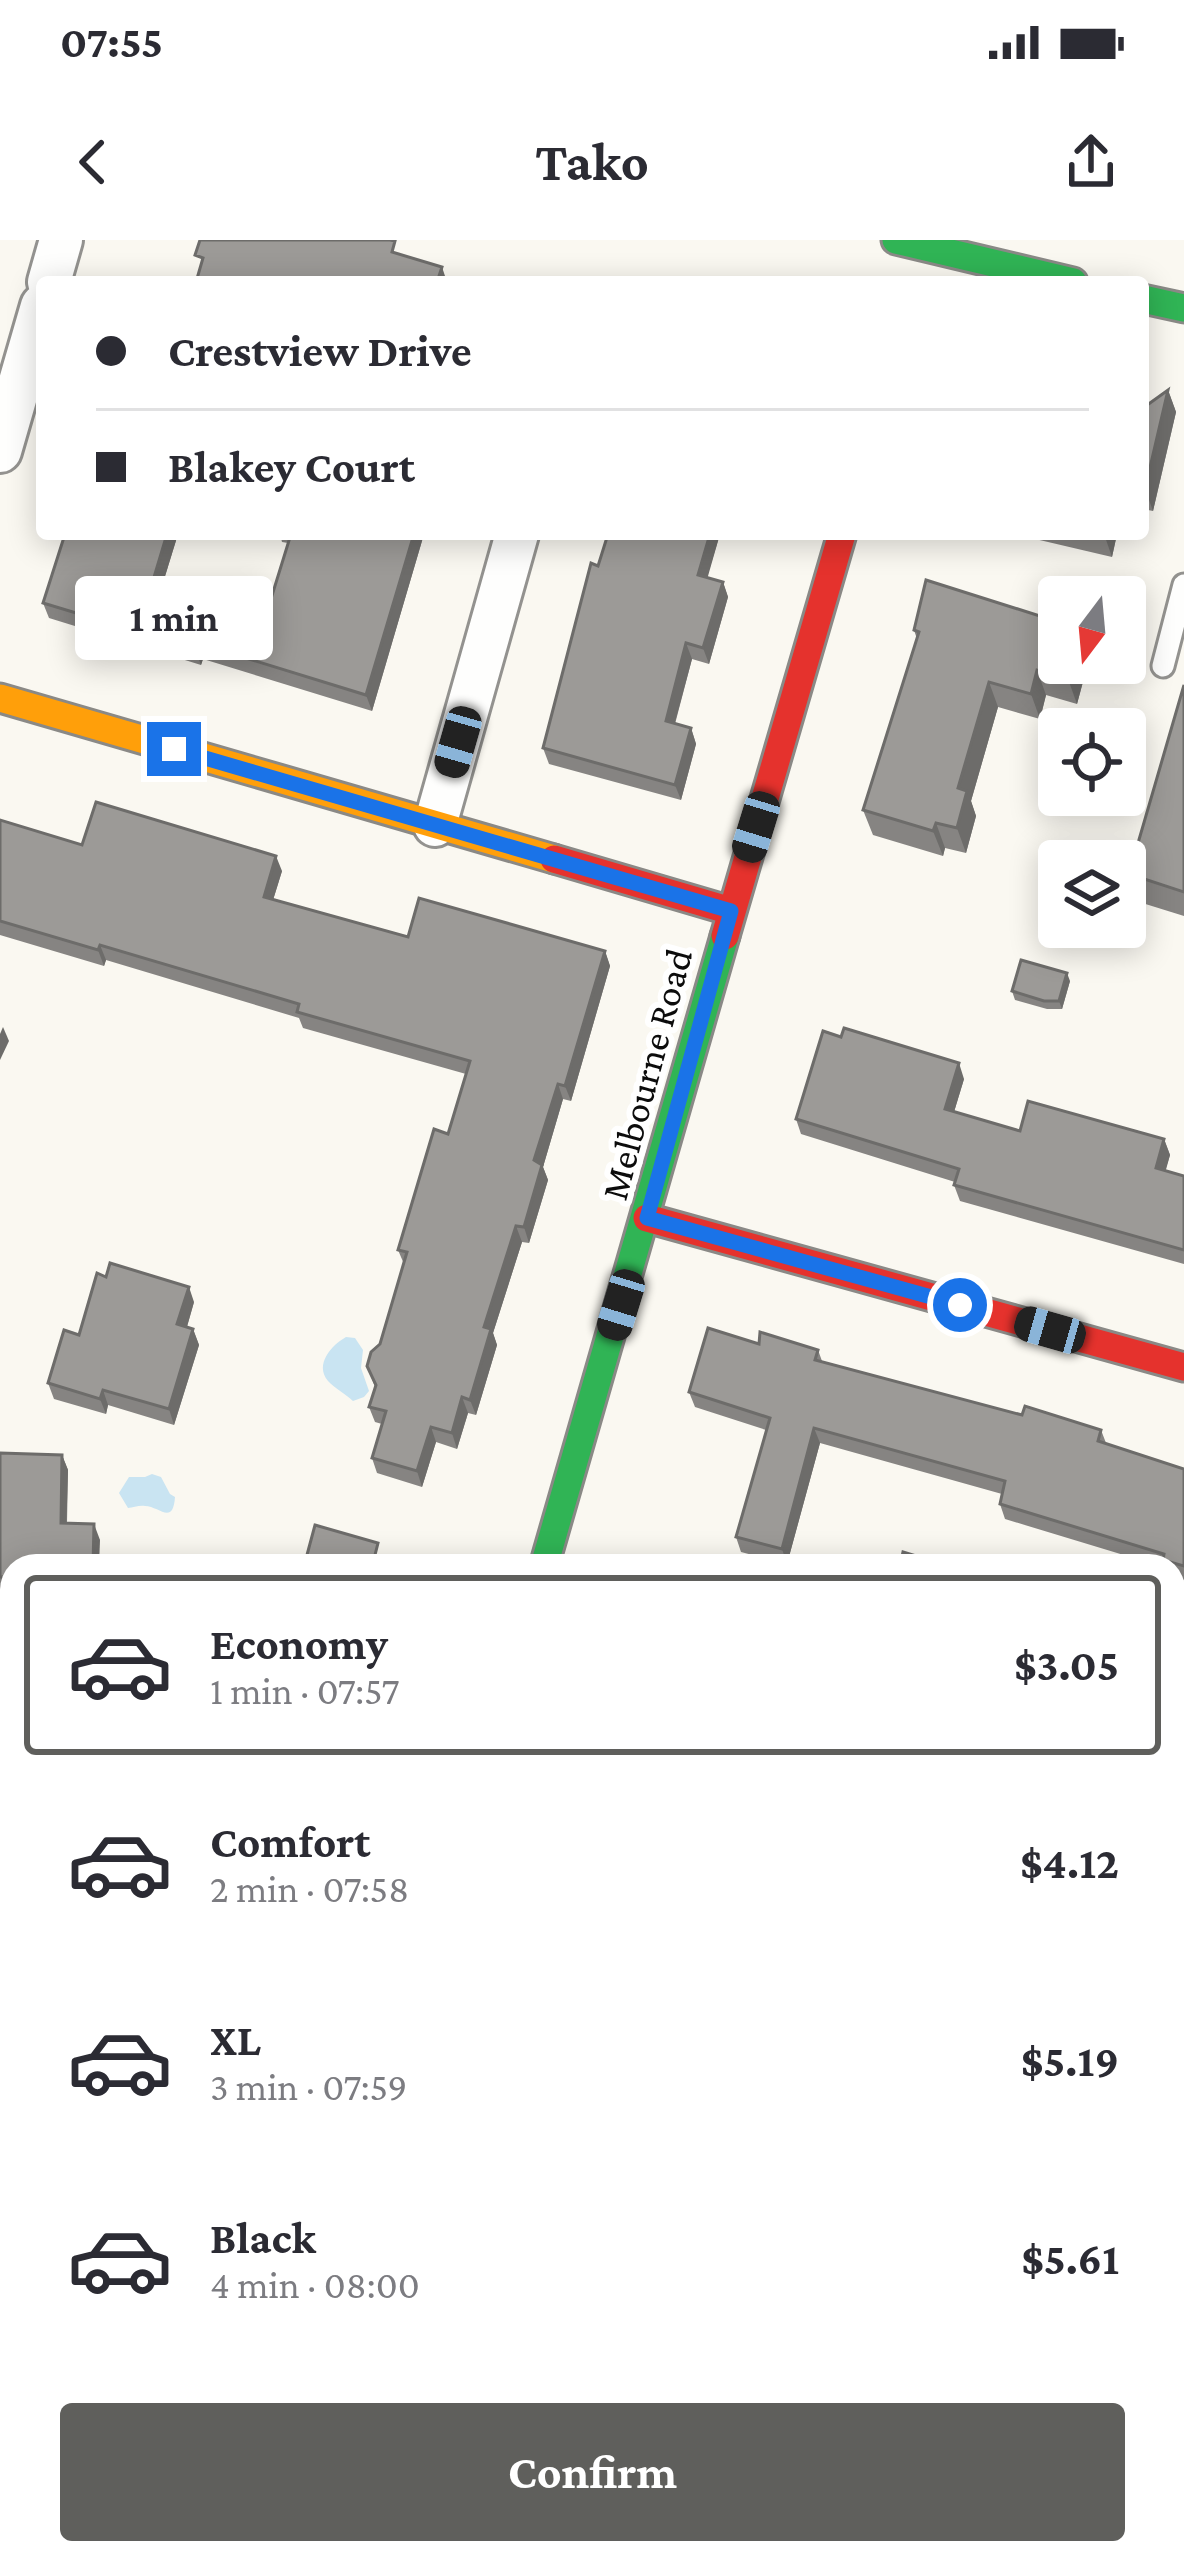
<!DOCTYPE html>
<meta charset="utf-8">
<style>
body{margin:0;font-family:"Crimson Pro",serif;background:#f2f2f3;color:#2b2b33;height:100vh;display:flex;flex-direction:column;font-size:45px;white-space:nowrap}
*{box-sizing:border-box;margin:0}
p{font-size:39px;color:#7c7c81}
.icon{flex:none;width:66px;height:66px;fill:none;stroke:currentColor;stroke-width:2;stroke-linecap:round;stroke-linejoin:round}
.map{position:relative;flex:1;overflow:hidden}
.drawer{position:absolute;left:0px;top:1314px;width:1185px;height:1011px;display:flex;flex-direction:column;background:#fff;border-radius:36px 36px 0 0;box-shadow:0 6px 30px #0003}
.drawer>*{flex:none}
.guide{position:absolute;left:36px;top:36px;width:1113px;height:264px;border-radius:12px;box-shadow:0 6px 30px #0003;display:grid;align-content:center;height:264px;padding:0 60px;background:#fff}
.needle{width:78px;rotate:196deg}
.buttons{position:absolute;left:1038px;top:336px;display:grid;gap:24px}
.buttons a{display:grid;place-items:center;width:108px;height:108px;border-radius:12px;background:#fff;box-shadow:0 6px 30px #0003;font-size:60px}
.end{position:absolute;width:54px;height:54px;margin:-27px;border:15px solid #1a73e8;background:#fff;box-shadow:0 0 0 6px #fff}
.from{border-radius:50%}
.bubble{position:absolute;height:84px;border-radius:12px;background:#fff;box-shadow:0 6px 30px #0003;font-size:39px;font-weight:700;line-height:84px;text-align:center}
.car{position:absolute;width:36px;height:72px;margin:-36px -18px;border-radius:15px;box-shadow:0 0 9px 3px #0007;background:linear-gradient(#222 24%,#8ab4d8 0 40%,#222 0 76%,#8ab4d8 0 86%,#222 0)}
.guide b{display:flex;align-items:center;gap:42px;height:114px;font-size:45px}
.guide b+b{border-top:3px solid #e1e1e2}
.guide i{width:30px;height:30px;background:#2b2b33}
ul{padding:21px 0 0;list-style:none}
li{display:flex;align-items:center;gap:36px;height:180px;margin:0 24px 18px;padding:0 36px;border:6px solid transparent;border-radius:12px}
li div{flex:1}
li b{display:block;font-size:45px}
li em{font-style:normal;font-weight:700}
li.selected{border-color:#5f5f5c}
li>.icon{width:108px;height:108px;stroke-width:1.5}
.cta{display:flex;gap:24px;margin-top:auto;padding:24px 60px}
.cta a{flex:1;height:138px;border-radius:12px;background:#5f5f5c;color:#fff;font-size:48px;font-weight:700;line-height:138px;text-align:center}
.status{display:flex;justify-content:space-between;align-items:center;height:84px;padding:0 60px;background:#fff;direction:ltr}
.status svg{height:33px;fill:currentColor}
header{display:flex;justify-content:space-between;align-items:center;height:156px;padding:0 60px;background:#fff;font-size:54px;font-weight:700}
.map>svg:first-child{display:block}
</style>
<div class="status"><b>07:55</b><svg viewBox="0 0 49 12"><path d="M0 12V9h3v3zM5 12V6h3v6zM10 12V3h3v9zM15 12V0h3v12zM26 1h20v11H26zM47 4h2v5h-2z"/></svg></div>
<header><svg class="icon" aria-label="back" viewBox="0 0 24 24"><path d="M15 5l-7 7 7 7"/></svg>Tako<svg class="icon" aria-label="share" viewBox="0 0 24 24"><path d="M12 15V3M7 8l5-5 5 5M5 13v7h14v-7"/></svg></header>
<div class="map">
<svg width="1184" height="2323" viewBox="0 0 1184 2323">
<rect width="100%" height="100%" fill="#faf8f1"/>
<g fill="#c9e4f2">
<path d="M 346,1097 L 355,1098 L 363,1110 L 361,1128 L 369,1151 L 364,1157 L 353,1161 C 346,1154 334,1148 328,1141 C 314,1124 332,1105 346,1097 Z"/>
<path d="M 152,1234 L 161,1237 L 170,1254 L 175,1257 C 173,1286 159,1266 145,1266 C 139,1265 133,1268 128,1268 L 119,1253 L 129,1237 L 145,1237 Z"/>
</g>
<g fill="none" stroke-linecap="round" stroke-linejoin="round">
<defs>
<polyline id="lane" points="1163,426 1184,345"/>
<g id="street">
<polyline points="49,42 61,0"/>
<polyline points="0,211 42,66"/>
<polyline points="435,585 517,294"/>
<polyline points="0,1467 12,1469"/>
<polyline points="1173,1807 1184,1810"/>
<polyline points="578,2313 612,2323"/>
</g>
<g id="fast">
<polyline points="896,0 1073,42"/>
<polyline points="1143,59 1184,68"/>
<polyline points="544,1326 725,696"/>
</g>
<g id="slow">
<polyline points="0,458 554,619"/>
<polyline points="248,2323 251,2313"/>
</g>
<g id="jam">
<polyline points="554,619 731,671"/>
<polyline points="725,696 842,294"/>
<polyline points="647,978 1184,1127"/>
</g>
</defs>
<use href="#lane" stroke="#93928f" stroke-width="27"/>
<use href="#street" stroke="#93928f" stroke-width="48"/>
<use href="#fast" stroke="#8a8986" stroke-width="33"/>
<use href="#slow" stroke="#8a8986" stroke-width="33"/>
<use href="#jam" stroke="#8a8986" stroke-width="33"/>
<use href="#lane" stroke="#fefefd" stroke-width="21"/>
<use href="#street" stroke="#fefefd" stroke-width="42"/>
<use href="#fast" stroke="#30b455" stroke-width="27"/>
<use href="#slow" stroke="#ff9f0a" stroke-width="27"/>
<use href="#jam" stroke="#e5322d" stroke-width="27"/>
</g>
<g fill="#868482">
<polygon points="1168,150 1176,172 1153,271 1143,269 1143,168"/>
<polygon points="178,294 162,346 266,375 288,303 282,302 280,294 424,294 372,471 203,419 201,425 49,378 43,363"/>
<polygon points="608,294 720,294 707,337 723,342 728,357 709,424 692,419 675,484 691,488 696,504 681,560 549,524 543,508"/>
<polygon points="1014,294 1117,294 1112,317"/>
<polygon points="914,390 1088,423 1077,464 1046,455 1040,479 998,467 971,561 976,576 966,613 945,608 943,616 873,595 863,570 917,399"/>
<polygon points="1184,445 1184,676 1139,662 1129,634"/>
<polygon points="0,580 82,605 282,631 273,660 408,697 605,711 610,726 571,861 563,859 543,927 548,940 529,1003 522,1002 493,1093 497,1105 476,1175 468,1173 457,1209 436,1202 422,1247 377,1233 372,1218 382,1184 375,1182 369,1167 375,1147 367,1126 380,1104 404,1024 398,1010 448,894 466,834 303,788 299,778 106,720 104,726 0,695"/>
<polygon points="1070,741 1062,769 1047,769 1015,760 1012,751"/>
<polygon points="841,797 964,839 954,872 1020,891 1164,899 1170,915 1165,931 1184,936 1184,1024 960,961 954,945 955,942 801,894 796,879"/>
<polygon points="194,1062 187,1087 193,1089 199,1105 174,1185 108,1165 106,1174 54,1159 48,1143"/>
<polygon points="818,1110 822,1121 1022,1175 1101,1190 1106,1203 1184,1229 1184,1340 1173,1336 1173,1326 1160,1326 1005,1279 1000,1264 1002,1254 820,1203 787,1324 741,1312 736,1297 766,1190 695,1167 689,1152"/>
<polygon points="0,1213 62,1215 68,1230 67,1283 100,1300 12,1326 12,1353 2,1353 0,1347"/>
<polygon points="1173,1469 1184,1472 1184,1527 1173,1524"/>
<polygon points="1173,1559 1184,1563 1184,1704 1173,1700"/>
<polygon points="1184,1961 1184,2042 1173,2039 1173,2004"/>
<polygon points="0,2232 12,2236 12,2311 0,2308"/>
<polygon points="928,2313 964,2313 962,2323"/>
<polygon points="988,2313 1173,2313 1184,2323 1015,2323"/>
</g>
<g fill="#6d6c6a">
<polygon points="442,27 447,42 437,42"/>
<polygon points="1168,150 1176,172 1153,271 1145,249"/>
<polygon points="167,294 178,294 158,359 152,344"/>
<polygon points="414,294 424,294 372,471 366,455"/>
<polygon points="710,294 720,294 704,350 698,335"/>
<polygon points="1104,294 1117,294 1112,317"/>
<polygon points="723,342 728,357 709,424 703,408"/>
<polygon points="197,403 203,419 201,425 195,409"/>
<polygon points="686,403 692,419 671,497 666,481"/>
<polygon points="1072,423 1088,423 1077,464 1068,439"/>
<polygon points="1037,430 1046,455 1040,479 1031,454"/>
<polygon points="989,442 998,467 971,561 976,576 966,613 957,588 958,548"/>
<polygon points="691,488 696,504 681,560 675,545"/>
<polygon points="936,583 945,608 943,616 933,591"/>
<polygon points="276,616 282,631 269,673 264,657"/>
<polygon points="100,705 106,720 104,726 98,710"/>
<polygon points="605,711 610,726 571,861 565,846"/>
<polygon points="1067,733 1070,741 1062,769 1059,761"/>
<polygon points="3,787 9,801 0,820 0,794"/>
<polygon points="959,823 964,839 950,885 945,869"/>
<polygon points="558,844 563,859 543,927 548,940 529,1003 524,987 534,920"/>
<polygon points="1164,899 1170,915 1162,944 1156,928"/>
<polygon points="516,986 522,1002 493,1093 497,1105 476,1175 470,1160 484,1087"/>
<polygon points="189,1047 194,1062 183,1100 177,1084"/>
<polygon points="193,1089 199,1105 174,1185 169,1169"/>
<polygon points="103,1150 108,1165 106,1174 100,1159"/>
<polygon points="462,1157 468,1173 457,1209 452,1193"/>
<polygon points="431,1187 436,1202 422,1247 417,1231"/>
<polygon points="814,1188 820,1203 787,1324 782,1309"/>
<polygon points="62,1215 68,1230 66,1298 61,1283"/>
<polygon points="94,1284 100,1300 99,1326 93,1326"/>
<polygon points="12,1688 12,1717 0,1744 0,1715"/>
<polygon points="5,1754 11,1770 0,1795 0,1767"/>
<polygon points="116,2313 127,2313 124,2323 114,2323"/>
</g>
<g fill="#9c9a97" stroke="#6d6c6a" stroke-width="3">
<polygon points="200,0 390,0 395,1 392,12 442,27 437,42 196,42 203,18 195,15"/>
<polygon points="1168,150 1145,249 1143,248 1143,168"/>
<polygon points="65,294 167,294 152,344 266,375 291,294 414,294 366,455 197,403 195,409 43,363"/>
<polygon points="608,294 710,294 698,335 723,342 703,408 686,403 666,481 691,488 675,545 543,508 591,323 598,326"/>
<polygon points="926,340 1059,382 1059,423 1072,423 1068,439 1037,430 1031,454 989,442 958,548 967,551 957,588 936,583 933,591 863,570 919,392 914,390"/>
<polygon points="1184,445 1184,652 1129,634"/>
<polygon points="96,562 276,616 264,657 408,697 419,658 605,711 565,846 558,844 534,920 542,925 524,987 516,986 484,1087 491,1089 470,1160 462,1157 452,1193 431,1187 417,1231 372,1218 386,1171 369,1167 376,1145 367,1126 371,1112 380,1104 407,1012 398,1010 434,889 448,894 470,821 297,772 299,764 100,705 98,710 0,681 0,580 82,605"/>
<polygon points="1021,720 1067,733 1059,761 1044,761 1012,751"/>
<polygon points="844,788 959,823 945,869 1020,891 1028,861 1164,899 1156,928 1184,936 1184,1010 954,945 959,929 796,879 823,791 841,797"/>
<polygon points="110,1023 189,1047 177,1084 193,1089 169,1169 103,1150 100,1159 48,1143 64,1090 79,1095 97,1033 106,1037"/>
<polygon points="708,1088 759,1104 760,1092 818,1110 815,1120 1022,1175 1025,1166 1101,1190 1098,1201 1184,1229 1184,1326 1163,1320 1164,1314 1000,1264 1005,1241 814,1188 782,1309 736,1297 770,1178 689,1152"/>
<polygon points="0,1213 62,1215 61,1283 94,1284 93,1326 12,1326 12,1337 0,1337"/>
<polygon points="315,1285 378,1303 375,1315 414,1326 304,1326"/>
<polygon points="903,1312 936,1322 935,1326 900,1326"/>
<polygon points="1173,1469 1184,1472 1183,1520 1173,1516"/>
<polygon points="1173,1559 1184,1563 1184,1691 1173,1688"/>
<polygon points="0,1624 12,1630 12,1688 0,1715"/>
<polygon points="1184,1961 1184,2029 1173,2026 1173,2004"/>
<polygon points="1184,2089 1184,2110 1179,2109"/>
<polygon points="0,2232 12,2236 12,2297 0,2294"/>
<polygon points="1173,2275 1184,2278 1184,2323 1054,2323 1025,2313 1173,2313"/>
<polygon points="19,2313 116,2313 114,2323 16,2323"/>
</g>
<g fill="none" stroke-linecap="round" stroke-linejoin="round">
<polyline stroke="#1a73e8" stroke-width="15" points="174,509 731,671 647,978 960,1065"/>
</g>
<g text-anchor="middle" dominant-baseline="central" stroke-width="12" stroke-linejoin="round" paint-order="stroke">
<g font-size="39" fill="#0c0c0c" stroke="#fff">
<text transform="translate(646 834) rotate(-75)">Melbourne Road</text>
</g>
</g>
</svg>
<div class="buttons">
<a><svg class="needle" viewBox="-14 -14 28 28"><path d="M0-13l5 13h-10z" fill="#e53935"/><path d="M0 13l5-13h-10z" fill="#7c7c81"/></svg></a>
<a><svg class="icon" aria-label="locate" viewBox="0 0 24 24"><circle cx="12" cy="12" r="6"/><path d="M12 2v4M12 18v4M2 12h4M18 12h4"/></svg></a>
<a><svg class="icon" aria-label="layers" viewBox="0 0 24 24"><path d="M12 4l9 5-9 5-9-5zM3 14l9 5 9-5"/></svg></a>
</div>
<i class="end from" style="left:960px;top:1065px"></i>
<i class="end" style="left:174px;top:509px"></i>
<div class="bubble" style="left:75px;top:336px;width:198px">1 min</div>
<i class="car" style="left:458px;top:502px;rotate:196deg"></i>
<i class="car" style="left:756px;top:587px;rotate:197deg"></i>
<i class="car" style="left:621px;top:1065px;rotate:197deg"></i>
<i class="car" style="left:1050px;top:1090px;rotate:286deg"></i>
<div class="guide">
<b><i class="from"></i>Crestview Drive</b>
<b><i></i>Blakey Court</b>
</div>
<section class="drawer">
<ul>
<li class="selected"><svg class="icon" aria-label="car" viewBox="0 0 24 24"><path d="M5 17H2v-5l4-1 3-4h7l3 4 3 1v5h-3M9 17h6M6 11h13"/><circle cx="7" cy="17" r="2"/><circle cx="17" cy="17" r="2"/></svg><div><b>Economy</b><p>1 min · 07:57</p></div><em>$3.05</em></li>
<li><svg class="icon" aria-label="car" viewBox="0 0 24 24"><path d="M5 17H2v-5l4-1 3-4h7l3 4 3 1v5h-3M9 17h6M6 11h13"/><circle cx="7" cy="17" r="2"/><circle cx="17" cy="17" r="2"/></svg><div><b>Comfort</b><p>2 min · 07:58</p></div><em>$4.12</em></li>
<li><svg class="icon" aria-label="car" viewBox="0 0 24 24"><path d="M5 17H2v-5l4-1 3-4h7l3 4 3 1v5h-3M9 17h6M6 11h13"/><circle cx="7" cy="17" r="2"/><circle cx="17" cy="17" r="2"/></svg><div><b>XL</b><p>3 min · 07:59</p></div><em>$5.19</em></li>
<li><svg class="icon" aria-label="car" viewBox="0 0 24 24"><path d="M5 17H2v-5l4-1 3-4h7l3 4 3 1v5h-3M9 17h6M6 11h13"/><circle cx="7" cy="17" r="2"/><circle cx="17" cy="17" r="2"/></svg><div><b>Black</b><p>4 min · 08:00</p></div><em>$5.61</em></li>
</ul>
<div class="cta"><a>Confirm</a></div>
</section>
</div>
